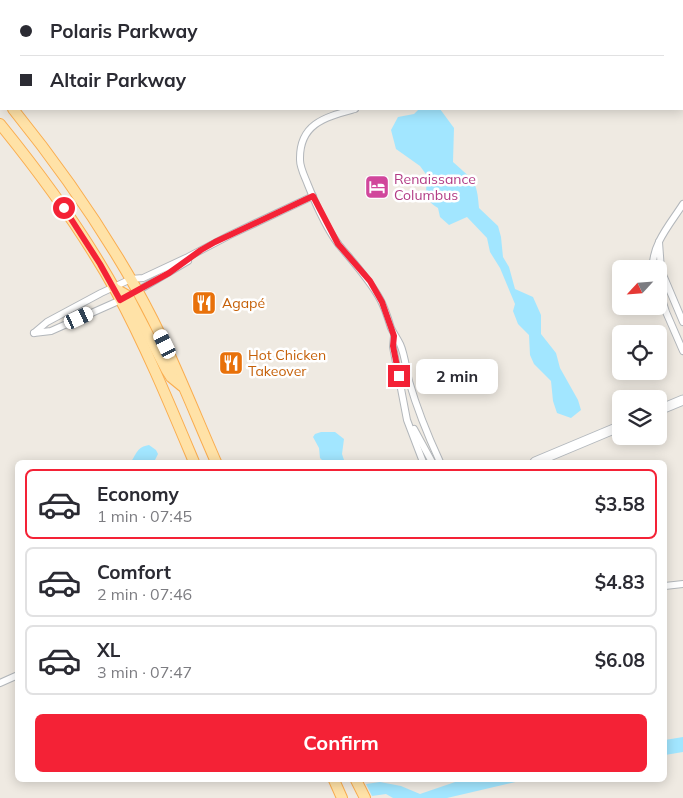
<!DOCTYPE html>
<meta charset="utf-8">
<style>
body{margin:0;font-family:Mulish,sans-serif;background:#f7f7f7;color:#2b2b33;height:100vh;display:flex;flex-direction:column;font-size:19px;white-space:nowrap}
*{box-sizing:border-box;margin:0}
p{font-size:16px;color:#7c7c81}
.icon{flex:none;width:28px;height:28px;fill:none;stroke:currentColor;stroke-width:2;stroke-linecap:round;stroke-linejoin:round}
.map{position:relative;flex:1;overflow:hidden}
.sheet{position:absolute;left:15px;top:460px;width:652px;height:322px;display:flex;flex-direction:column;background:#fff;border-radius:8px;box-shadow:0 2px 12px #0003}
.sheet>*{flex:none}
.banner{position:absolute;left:0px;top:0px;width:684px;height:110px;box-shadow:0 2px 12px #0003;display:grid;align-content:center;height:110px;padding:0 20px;background:#fff}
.needle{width:32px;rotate:244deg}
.buttons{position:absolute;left:612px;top:260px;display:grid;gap:10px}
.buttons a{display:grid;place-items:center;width:55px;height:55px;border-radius:8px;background:#fff;box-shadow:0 2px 12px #0003;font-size:25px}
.end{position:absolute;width:22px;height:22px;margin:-11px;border:6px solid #f42236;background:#fff;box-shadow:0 0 0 2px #fff}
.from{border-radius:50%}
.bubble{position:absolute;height:35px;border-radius:8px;background:#fff;box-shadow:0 2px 12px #0003;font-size:16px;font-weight:700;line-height:35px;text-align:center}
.car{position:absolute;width:15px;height:30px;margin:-15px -8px;border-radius:6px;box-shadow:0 0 4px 1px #0007;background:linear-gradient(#fff 24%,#345 0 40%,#fff 0 76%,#345 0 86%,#fff 0)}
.banner b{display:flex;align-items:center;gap:18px;height:48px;font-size:19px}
.banner b+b{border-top:1px solid #e1e1e2}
.banner i{width:12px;height:12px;background:#2b2b33}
ul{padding:9px 0 0;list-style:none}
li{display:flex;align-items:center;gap:15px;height:70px;margin:0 10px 8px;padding:0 10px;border:2px solid #e1e1e2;border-radius:8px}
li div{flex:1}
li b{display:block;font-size:19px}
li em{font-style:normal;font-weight:700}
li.active{border-color:#f42236}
li>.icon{width:45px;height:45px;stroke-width:1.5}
.action{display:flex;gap:10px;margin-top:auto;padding:10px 20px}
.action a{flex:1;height:58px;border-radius:8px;background:#f42236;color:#fff;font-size:20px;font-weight:700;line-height:58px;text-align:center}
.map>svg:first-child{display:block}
</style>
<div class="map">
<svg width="683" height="798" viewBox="0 0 683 798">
<rect width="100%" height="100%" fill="#efeae2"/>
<g fill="#a2e6ff">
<path d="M 419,109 L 440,109 L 454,128 L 453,162 C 474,181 477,180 479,208 L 498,226 L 501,237 L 503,257 L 509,267 L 515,289 L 533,297 L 541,315 L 541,334 L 556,353 L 560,368 L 578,400 L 581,410 L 571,418 L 557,413 L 553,401 L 551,381 L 534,364 L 530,355 L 529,335 L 518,324 L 513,311 L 515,304 L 500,268 L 490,252 L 487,238 L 467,217 L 449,225 L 440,217 L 438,208 C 424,200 425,192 428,177 L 420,166 L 396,149 L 391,130 L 398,117 L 414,114 Z"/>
<polygon points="321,432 335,432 344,439 342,454 344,460 342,462 324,462 320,458 319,448 313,437 315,434"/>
<path d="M 149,445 L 156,450 L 158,454 L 154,462 L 131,462 C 137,453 137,447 149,445 Z"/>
<polygon points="683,737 683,752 665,755 665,740"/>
<polygon points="461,780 524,780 447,798 393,798 386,794 372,796 366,784 380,782 401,786 420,794"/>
</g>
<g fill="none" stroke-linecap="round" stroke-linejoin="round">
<defs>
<g id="street">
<path d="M 355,109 C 326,117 299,123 300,160 C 300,168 305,177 308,185 C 316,205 326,228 339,245 C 354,263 369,279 380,299 C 385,308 388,318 391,328 C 394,334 397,338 400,344 C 405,355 406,369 409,381 C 417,409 428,436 440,462"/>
<polyline points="659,242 661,270 683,322"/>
<path d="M 653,269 C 651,245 671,223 683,204"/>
<polyline points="659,290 666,312 683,351"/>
<polyline points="134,293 188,261"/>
<polyline points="34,333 47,322 101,293 131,279 143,278 188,257 230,235 313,196"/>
<polyline points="34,333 51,331 123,299"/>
<polyline points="394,336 393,347 407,420 423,462"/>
<polyline points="414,429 432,462"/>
<polyline points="665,586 683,584"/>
<polyline points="0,683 18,675"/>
</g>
<g id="secondary">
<polyline points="91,1 94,0"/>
<polyline points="0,41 1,40"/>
<polyline points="659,410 683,400"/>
<polyline points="535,462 621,426"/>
</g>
<g id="primary">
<polyline points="0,92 1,94"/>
<path d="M 13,109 C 59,166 101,226 137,290 C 168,345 191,405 216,462"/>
<path d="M 0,124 C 43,177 84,233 117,293 C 146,347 170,405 194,462"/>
<polyline points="114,288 128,296 166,369 171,377 182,386"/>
<polyline points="334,780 342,798"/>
<polyline points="356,780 365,798"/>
</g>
</defs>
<use href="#street" stroke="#b3b7bb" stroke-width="8"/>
<use href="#secondary" stroke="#b4b9be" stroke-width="11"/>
<use href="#primary" stroke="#faad4f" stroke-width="12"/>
<use href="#street" stroke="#fff" stroke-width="6"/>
<use href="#secondary" stroke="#fff" stroke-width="9"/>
<use href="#primary" stroke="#ffe2a7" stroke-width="10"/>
</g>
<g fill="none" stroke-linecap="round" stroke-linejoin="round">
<polyline stroke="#f42236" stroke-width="6" points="64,208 100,264 120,300 169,273 201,250 215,242 313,196 338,244 370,281 382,302 394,336 393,346 399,376"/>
</g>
<defs>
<symbol id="hotel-square" viewBox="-11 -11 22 22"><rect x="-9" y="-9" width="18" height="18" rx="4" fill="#d1479c" stroke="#fff"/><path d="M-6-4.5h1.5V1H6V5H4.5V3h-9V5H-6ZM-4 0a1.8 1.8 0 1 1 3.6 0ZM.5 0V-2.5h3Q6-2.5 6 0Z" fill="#fff"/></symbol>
<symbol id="restaurant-square" viewBox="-11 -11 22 22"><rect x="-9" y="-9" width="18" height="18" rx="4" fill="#e8710a" stroke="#fff"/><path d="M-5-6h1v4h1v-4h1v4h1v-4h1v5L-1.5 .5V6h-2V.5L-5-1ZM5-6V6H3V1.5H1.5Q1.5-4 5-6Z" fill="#fff"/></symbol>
</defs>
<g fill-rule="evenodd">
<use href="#hotel-square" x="363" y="173" width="28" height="28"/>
<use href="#restaurant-square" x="190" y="289" width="28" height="28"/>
<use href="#restaurant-square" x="217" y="349" width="28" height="28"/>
</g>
<g text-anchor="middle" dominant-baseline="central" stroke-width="5" stroke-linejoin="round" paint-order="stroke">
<g font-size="14" fill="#b23c85" stroke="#fff" text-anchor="start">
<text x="394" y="179">Renaissance<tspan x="394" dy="16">Columbus</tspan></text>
</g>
<g font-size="14" fill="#c56008" stroke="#fff" text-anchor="start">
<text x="222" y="303">Agapé</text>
<text x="248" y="355">Hot Chicken<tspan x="248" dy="16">Takeover</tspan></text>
</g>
</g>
</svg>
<div class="buttons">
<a><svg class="needle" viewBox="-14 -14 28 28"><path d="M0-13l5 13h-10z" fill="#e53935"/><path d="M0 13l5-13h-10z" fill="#7c7c81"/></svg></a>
<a><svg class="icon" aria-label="locate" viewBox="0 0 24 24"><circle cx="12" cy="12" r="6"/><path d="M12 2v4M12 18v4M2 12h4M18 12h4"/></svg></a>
<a><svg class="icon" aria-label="layers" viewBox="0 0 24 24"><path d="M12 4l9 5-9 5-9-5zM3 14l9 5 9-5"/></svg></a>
</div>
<i class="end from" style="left:64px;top:208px"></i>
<i class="end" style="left:399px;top:376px"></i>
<div class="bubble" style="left:416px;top:359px;width:82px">2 min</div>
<i class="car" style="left:79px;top:318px;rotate:65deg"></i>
<i class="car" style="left:165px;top:344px;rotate:334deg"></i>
<div class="banner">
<b><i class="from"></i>Polaris Parkway</b>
<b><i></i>Altair Parkway</b>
</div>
<section class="sheet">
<ul>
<li class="active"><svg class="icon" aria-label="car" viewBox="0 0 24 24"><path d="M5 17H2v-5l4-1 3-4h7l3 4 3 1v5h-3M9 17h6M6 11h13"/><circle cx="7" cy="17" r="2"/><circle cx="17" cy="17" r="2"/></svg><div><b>Economy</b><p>1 min · 07:45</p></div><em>$3.58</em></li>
<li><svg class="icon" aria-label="car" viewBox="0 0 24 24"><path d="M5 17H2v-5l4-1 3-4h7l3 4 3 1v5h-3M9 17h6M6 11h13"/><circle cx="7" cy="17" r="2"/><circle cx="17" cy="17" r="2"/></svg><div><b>Comfort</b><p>2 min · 07:46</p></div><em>$4.83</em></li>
<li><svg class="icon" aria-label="car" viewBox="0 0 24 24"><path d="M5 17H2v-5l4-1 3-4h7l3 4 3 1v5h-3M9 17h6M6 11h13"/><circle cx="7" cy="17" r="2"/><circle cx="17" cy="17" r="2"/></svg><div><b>XL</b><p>3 min · 07:47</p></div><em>$6.08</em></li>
</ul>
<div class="action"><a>Confirm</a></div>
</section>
</div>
